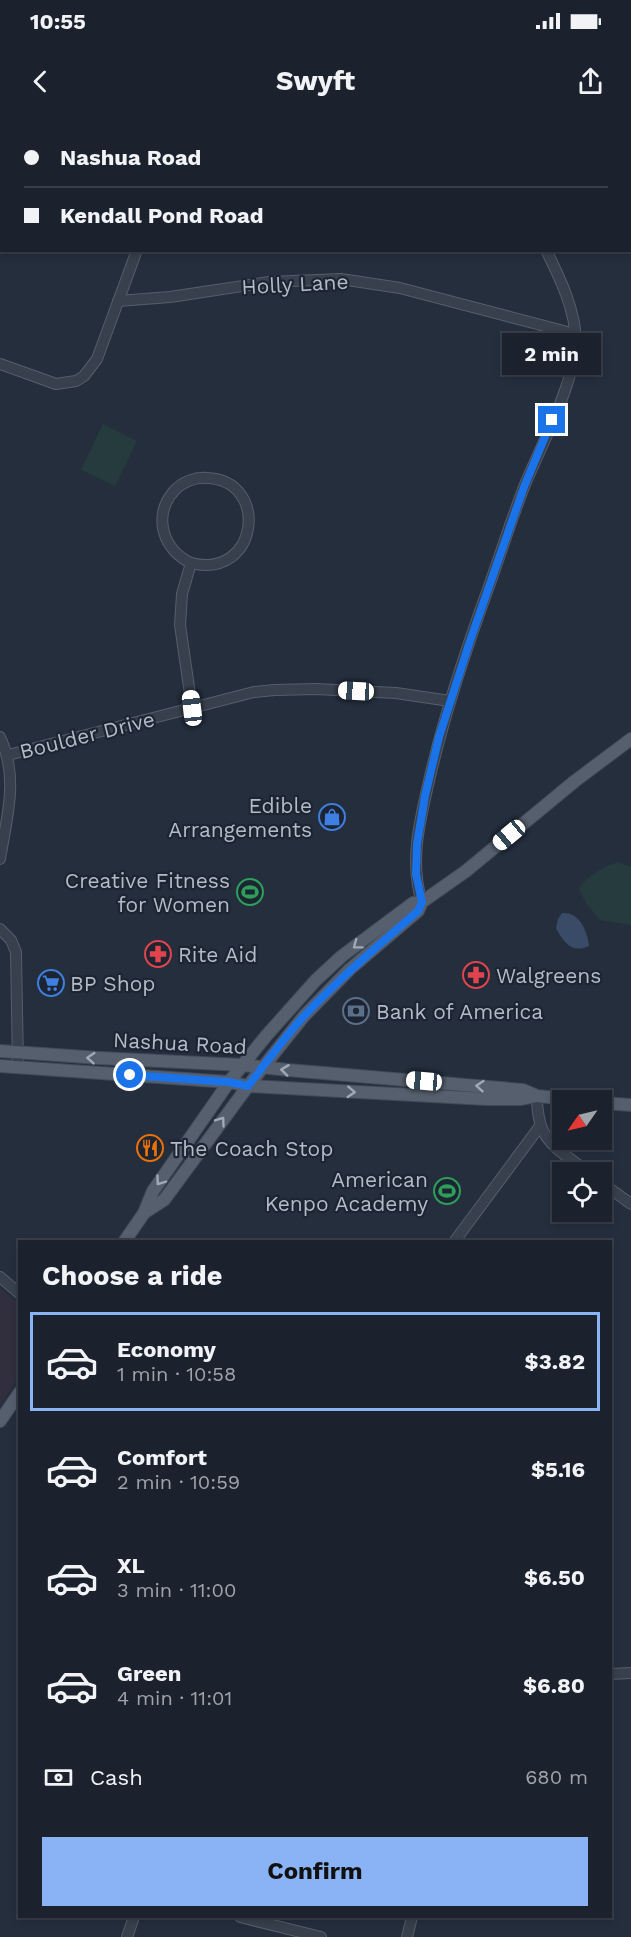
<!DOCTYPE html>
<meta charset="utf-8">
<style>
body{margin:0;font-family:"Work Sans",sans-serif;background:#242a36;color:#f1f3f6;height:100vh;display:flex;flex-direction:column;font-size:22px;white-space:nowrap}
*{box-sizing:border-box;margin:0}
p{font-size:20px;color:#a0a4aa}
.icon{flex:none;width:33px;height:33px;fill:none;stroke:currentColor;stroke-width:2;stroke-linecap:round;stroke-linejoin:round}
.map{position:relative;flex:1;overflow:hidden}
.drawer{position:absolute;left:18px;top:1120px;width:594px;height:678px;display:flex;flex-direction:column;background:#1b222e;border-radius:0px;box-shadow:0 3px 9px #0003,0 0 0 2px #393f4a}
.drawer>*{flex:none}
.hud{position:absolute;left:0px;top:0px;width:632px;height:132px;box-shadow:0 3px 9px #0003,0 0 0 2px #393f4a;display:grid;align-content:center;height:132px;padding:0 24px;background:#1b222e}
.needle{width:39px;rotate:236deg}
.tools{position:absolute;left:552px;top:970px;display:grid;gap:12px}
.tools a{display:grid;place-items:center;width:60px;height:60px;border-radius:0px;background:#1b222e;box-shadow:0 3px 9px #0003,0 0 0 2px #393f4a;font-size:30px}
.end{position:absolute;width:27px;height:27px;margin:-14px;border:8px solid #1a73e8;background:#fff;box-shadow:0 0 0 3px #fff}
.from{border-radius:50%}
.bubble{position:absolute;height:42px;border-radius:0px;background:#1b222e;box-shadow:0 3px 9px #0003,0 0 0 2px #393f4a;font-size:20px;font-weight:700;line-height:42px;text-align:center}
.car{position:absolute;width:18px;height:36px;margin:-18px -9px;border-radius:8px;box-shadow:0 0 4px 2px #0007;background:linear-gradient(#fff 24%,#345 0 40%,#fff 0 76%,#345 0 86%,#fff 0)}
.hud b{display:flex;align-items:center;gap:21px;height:57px;font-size:22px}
.hud b+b{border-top:2px solid #393f4a}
.hud i{width:15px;height:15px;background:#f1f3f6}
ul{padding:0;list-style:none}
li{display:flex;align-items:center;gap:18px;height:99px;margin:0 12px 9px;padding:0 12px;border:3px solid transparent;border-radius:0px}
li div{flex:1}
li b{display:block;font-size:22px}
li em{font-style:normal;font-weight:700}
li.selected{border-color:#8ab3f6}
li>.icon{width:54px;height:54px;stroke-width:1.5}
h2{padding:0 24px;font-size:27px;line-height:72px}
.pay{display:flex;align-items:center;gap:15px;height:66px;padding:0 24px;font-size:22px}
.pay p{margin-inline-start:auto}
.cta{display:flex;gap:12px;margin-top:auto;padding:12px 24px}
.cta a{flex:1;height:69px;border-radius:0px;background:#8ab3f6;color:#111;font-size:24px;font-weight:700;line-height:69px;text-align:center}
.status{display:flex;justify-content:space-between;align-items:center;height:42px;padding:0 30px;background:#1b222e;direction:ltr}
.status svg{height:16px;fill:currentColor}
header{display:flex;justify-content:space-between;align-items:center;height:78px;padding:0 24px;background:#1b222e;font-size:27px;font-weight:700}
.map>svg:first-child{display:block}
</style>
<div class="status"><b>10:55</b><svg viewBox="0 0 49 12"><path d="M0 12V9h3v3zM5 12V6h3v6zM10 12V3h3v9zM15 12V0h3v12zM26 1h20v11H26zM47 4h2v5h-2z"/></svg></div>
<header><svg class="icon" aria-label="back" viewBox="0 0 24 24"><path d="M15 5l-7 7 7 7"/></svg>Swyft<svg class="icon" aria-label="share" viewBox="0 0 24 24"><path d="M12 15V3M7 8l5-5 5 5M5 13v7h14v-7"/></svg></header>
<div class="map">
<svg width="631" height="1817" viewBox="0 0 631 1817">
<rect width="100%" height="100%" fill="#242e3d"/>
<polygon fill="#312f3e" points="0,1168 19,1185 20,1255 0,1286"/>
<g fill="#263b3e">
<polygon points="103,304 137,321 115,366 81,350"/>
<path d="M 618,742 L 631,747 L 631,805 L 600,800 L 586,783 L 579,769 C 586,756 604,747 618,742 Z"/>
</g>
<path fill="#394b66" d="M 562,793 C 580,792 587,811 589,826 C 572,834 563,822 556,808 L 558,799 Z"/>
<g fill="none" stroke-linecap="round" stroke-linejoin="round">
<defs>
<g id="minor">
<polyline points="483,0 483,2"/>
<polyline points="16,2 17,0"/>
<polyline points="184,2 184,0"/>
<polyline points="0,22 2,21"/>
<polyline points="630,94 631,94"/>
<polyline points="118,181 170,177 269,162 341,159 400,168 575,214"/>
<polyline points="0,244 56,264 76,261 84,256 97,239 137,130"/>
<path d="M 191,443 C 163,430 152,396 174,371 C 182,362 195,357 207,358 C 270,360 259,460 191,443 L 182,474 L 180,505 L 192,588"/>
<path d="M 0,617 C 19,658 7,696 0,739"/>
<polyline points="8,635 192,588 254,572 275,570 316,569 396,573 450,581"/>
<path d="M 422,782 C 409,742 420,700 429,661 C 444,595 465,532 488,469 C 501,433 512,397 526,362 C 542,325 576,258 576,221 C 575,189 560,158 546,130"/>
<polyline points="0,809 11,820 16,832 18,947"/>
<path d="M 537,976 C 537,1023 556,1027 589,1053"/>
<polyline points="602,1063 631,1084"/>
<polyline points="454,1122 540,1006"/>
<polyline points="0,1157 20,1174"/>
<polyline points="610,1554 631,1553"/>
<polyline points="240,1797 321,1817"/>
<polyline points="127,1817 134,1797"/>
<polyline points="407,1817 412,1797"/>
</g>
<g id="major">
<polyline points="0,931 99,938 242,945 288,950 523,970 537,976 588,981"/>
<polyline points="0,946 229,962 248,966 486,979 521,979 536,976"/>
<polyline points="602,983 631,985"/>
<polyline points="144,1093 164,1080 248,966 304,896 350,849 418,791 422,782"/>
<polyline points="124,1122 144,1093 153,1071 229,962 266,916 316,860 342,836 413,783 422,782 466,751 575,661 631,619"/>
<polyline points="0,1301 20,1272"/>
</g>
</defs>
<use href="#minor" stroke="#565e6b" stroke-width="12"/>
<use href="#major" stroke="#414956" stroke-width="14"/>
<use href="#minor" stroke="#38404d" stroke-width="10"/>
<use href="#major" stroke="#565f6d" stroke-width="12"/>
</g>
<defs><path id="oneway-chevron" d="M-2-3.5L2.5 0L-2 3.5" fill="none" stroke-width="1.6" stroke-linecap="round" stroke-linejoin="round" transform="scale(1.5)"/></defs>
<g stroke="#a0a9b6">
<use href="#oneway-chevron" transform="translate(357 825) rotate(143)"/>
<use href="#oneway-chevron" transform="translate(91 938) rotate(-176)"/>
<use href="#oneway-chevron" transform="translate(285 950) rotate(-173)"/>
<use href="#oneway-chevron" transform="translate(480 966) rotate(-175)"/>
<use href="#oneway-chevron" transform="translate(351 972) rotate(3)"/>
<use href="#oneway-chevron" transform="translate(221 1001) rotate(-54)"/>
<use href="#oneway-chevron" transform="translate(160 1061) rotate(125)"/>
</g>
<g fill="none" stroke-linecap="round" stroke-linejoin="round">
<path stroke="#1a73e8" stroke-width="8" d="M 130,955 L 229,962 L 248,966 C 267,942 285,916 306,894 C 341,857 380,824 418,791 L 422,782 L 416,754 L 417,724 L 425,676 L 439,617 L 470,521 L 524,367 L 552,300"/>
</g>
<defs>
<symbol id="shop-ring" viewBox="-11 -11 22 22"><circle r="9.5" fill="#1d2532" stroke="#3f7fe0" stroke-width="1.5"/><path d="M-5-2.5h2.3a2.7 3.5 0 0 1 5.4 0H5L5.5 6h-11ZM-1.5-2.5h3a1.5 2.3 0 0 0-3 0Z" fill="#3f7fe0"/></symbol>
<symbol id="stadium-ring" viewBox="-11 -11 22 22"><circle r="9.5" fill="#1d2532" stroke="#2e9e5b" stroke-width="1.5"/><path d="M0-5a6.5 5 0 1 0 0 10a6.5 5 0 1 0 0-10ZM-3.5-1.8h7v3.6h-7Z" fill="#2e9e5b"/></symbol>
<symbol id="pharmacy-ring" viewBox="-11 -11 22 22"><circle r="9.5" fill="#1d2532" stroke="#e0444e" stroke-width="1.5"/><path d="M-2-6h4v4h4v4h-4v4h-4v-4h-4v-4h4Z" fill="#e0444e"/></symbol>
<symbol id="supermarket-ring" viewBox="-11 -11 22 22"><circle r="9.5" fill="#1d2532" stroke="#3f7fe0" stroke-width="1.5"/><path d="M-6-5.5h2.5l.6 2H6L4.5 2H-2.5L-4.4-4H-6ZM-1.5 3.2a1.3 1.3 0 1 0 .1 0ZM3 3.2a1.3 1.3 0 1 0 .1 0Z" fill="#3f7fe0"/></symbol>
<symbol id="bank-ring" viewBox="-11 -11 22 22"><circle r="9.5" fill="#1d2532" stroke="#5c6f8a" stroke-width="1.5"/><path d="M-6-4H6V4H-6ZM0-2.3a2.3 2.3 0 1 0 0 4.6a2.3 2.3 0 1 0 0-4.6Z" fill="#5c6f8a"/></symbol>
<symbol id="restaurant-ring" viewBox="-11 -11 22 22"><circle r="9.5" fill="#1d2532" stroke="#e8710a" stroke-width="1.5"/><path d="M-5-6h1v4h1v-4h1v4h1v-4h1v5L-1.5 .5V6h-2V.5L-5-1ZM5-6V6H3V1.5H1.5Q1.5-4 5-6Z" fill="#e8710a"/></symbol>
</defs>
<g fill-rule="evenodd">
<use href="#shop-ring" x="317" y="682" width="30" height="30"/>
<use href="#stadium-ring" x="235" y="757" width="30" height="30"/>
<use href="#pharmacy-ring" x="143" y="819" width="30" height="30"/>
<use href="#pharmacy-ring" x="461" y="840" width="30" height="30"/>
<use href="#supermarket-ring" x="36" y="848" width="30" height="30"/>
<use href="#bank-ring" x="341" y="876" width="30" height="30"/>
<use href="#restaurant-ring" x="135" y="1013" width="30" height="30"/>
<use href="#stadium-ring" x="432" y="1056" width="30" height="30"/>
</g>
<g text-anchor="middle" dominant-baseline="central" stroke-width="4.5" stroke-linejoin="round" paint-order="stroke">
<g font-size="21" fill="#b3bbc8" stroke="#1d2532">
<text transform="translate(295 164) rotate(-3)">Holly Lane</text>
<text transform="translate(87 615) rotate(-14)">Boulder Drive</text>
<text transform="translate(180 923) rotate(3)">Nashua Road</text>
</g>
<g font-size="21" fill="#b3bbc8" stroke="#1d2532" text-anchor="start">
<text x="312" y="685" text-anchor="end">Edible<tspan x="312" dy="24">Arrangements</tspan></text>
<text x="230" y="760" text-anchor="end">Creative Fitness<tspan x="230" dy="24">for Women</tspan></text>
<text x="178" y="834">Rite Aid</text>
<text x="496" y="855">Walgreens</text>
<text x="70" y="863">BP Shop</text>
<text x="376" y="891">Bank of America</text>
<text x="170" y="1028">The Coach Stop</text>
<text x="428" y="1059" text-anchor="end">American<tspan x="428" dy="24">Kenpo Academy</tspan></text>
</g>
</g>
</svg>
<div class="tools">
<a><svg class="needle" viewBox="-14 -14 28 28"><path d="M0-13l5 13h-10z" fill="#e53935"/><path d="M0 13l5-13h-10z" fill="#a0a4aa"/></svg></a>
<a><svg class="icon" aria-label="locate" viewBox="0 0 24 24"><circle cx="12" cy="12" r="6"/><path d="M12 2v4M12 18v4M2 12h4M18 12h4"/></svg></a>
</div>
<i class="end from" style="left:130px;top:955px"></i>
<i class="end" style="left:552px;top:300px"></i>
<div class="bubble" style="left:502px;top:213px;width:99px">2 min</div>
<i class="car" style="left:356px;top:571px;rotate:273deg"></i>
<i class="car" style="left:192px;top:588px;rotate:353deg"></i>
<i class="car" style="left:509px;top:715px;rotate:230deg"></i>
<i class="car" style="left:424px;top:961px;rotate:275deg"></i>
<div class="hud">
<b><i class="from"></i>Nashua Road</b>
<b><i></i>Kendall Pond Road</b>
</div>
<section class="drawer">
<h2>Choose a ride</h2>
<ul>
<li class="selected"><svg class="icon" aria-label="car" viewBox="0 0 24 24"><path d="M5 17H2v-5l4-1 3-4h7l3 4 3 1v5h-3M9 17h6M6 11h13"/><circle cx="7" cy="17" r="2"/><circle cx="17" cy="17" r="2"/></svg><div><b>Economy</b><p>1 min · 10:58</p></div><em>$3.82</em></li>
<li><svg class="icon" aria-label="car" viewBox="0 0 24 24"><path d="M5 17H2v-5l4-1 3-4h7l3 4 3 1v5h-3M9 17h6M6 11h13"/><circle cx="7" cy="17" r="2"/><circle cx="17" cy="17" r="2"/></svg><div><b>Comfort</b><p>2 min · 10:59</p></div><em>$5.16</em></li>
<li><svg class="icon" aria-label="car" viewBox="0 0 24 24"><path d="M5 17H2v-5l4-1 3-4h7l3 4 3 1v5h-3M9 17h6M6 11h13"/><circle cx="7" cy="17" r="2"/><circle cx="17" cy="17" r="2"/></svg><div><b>XL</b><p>3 min · 11:00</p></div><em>$6.50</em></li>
<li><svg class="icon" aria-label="car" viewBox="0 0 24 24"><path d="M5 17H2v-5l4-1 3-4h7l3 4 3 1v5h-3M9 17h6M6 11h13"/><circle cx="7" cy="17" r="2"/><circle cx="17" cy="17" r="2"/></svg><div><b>Green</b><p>4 min · 11:01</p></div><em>$6.80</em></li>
</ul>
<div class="pay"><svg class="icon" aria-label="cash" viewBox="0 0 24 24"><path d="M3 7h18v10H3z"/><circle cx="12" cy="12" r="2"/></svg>Cash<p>680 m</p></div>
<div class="cta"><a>Confirm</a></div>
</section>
</div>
